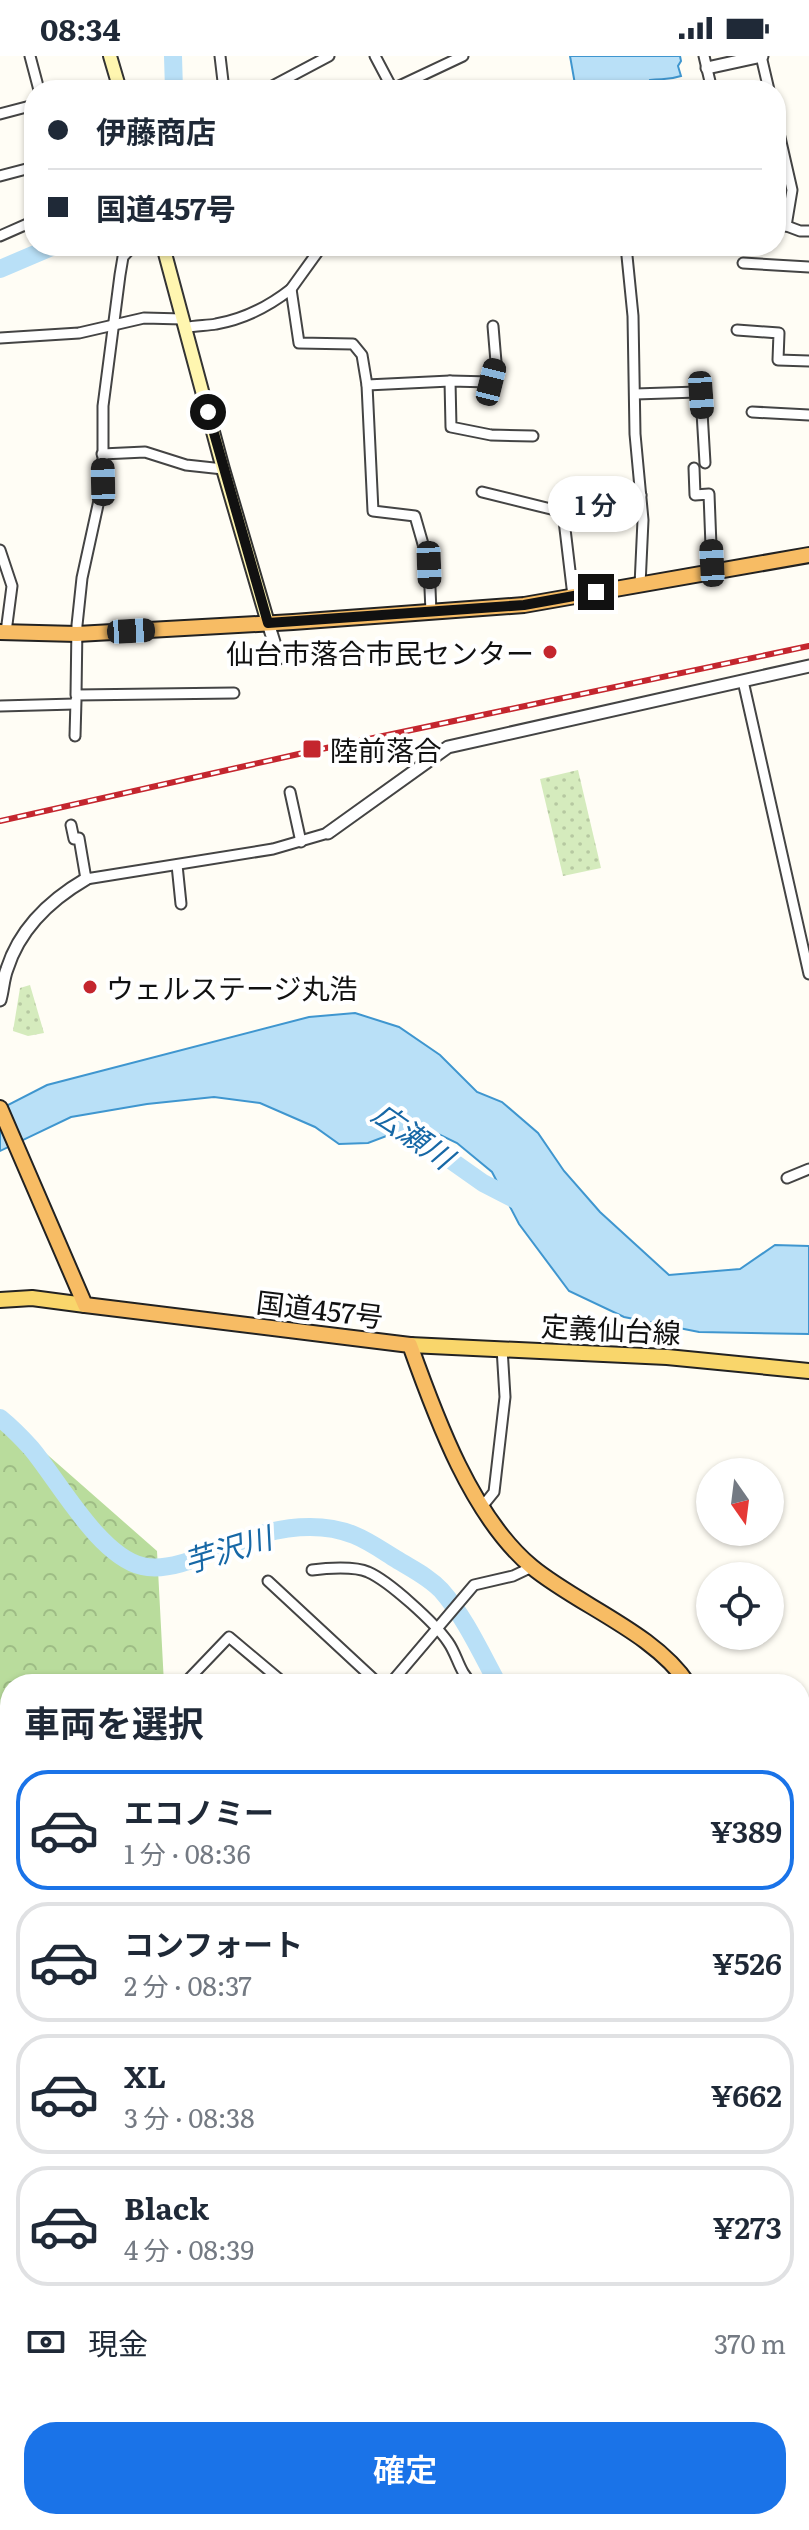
<!DOCTYPE html>
<html lang="ja">
<meta charset="utf-8">
<style>
body{margin:0;font-family:Literata,"Noto Sans JP",serif;background:#f2f2f3;color:#1f2937;height:100vh;display:flex;flex-direction:column;font-size:30px;white-space:nowrap}
*{box-sizing:border-box;margin:0}
p{font-size:26px;color:#747a83}
.icon{flex:none;width:44px;height:44px;fill:none;stroke:currentColor;stroke-width:2;stroke-linecap:round;stroke-linejoin:round}
.map{position:relative;flex:1;overflow:hidden}
.drawer{position:absolute;left:0px;top:1618px;width:810px;height:856px;display:flex;flex-direction:column;background:#fff;border-radius:32px 32px 0 0;box-shadow:0 2px 6px #0004}
.drawer>*{flex:none}
.guide{position:absolute;left:24px;top:24px;width:762px;height:176px;border-radius:32px;box-shadow:0 2px 6px #0004;display:grid;align-content:center;height:176px;padding:0 24px;background:#fff}
.needle{width:52px;rotate:166deg}
.controls{position:absolute;left:696px;top:1402px;display:grid;gap:16px}
.controls a{display:grid;place-items:center;width:88px;height:88px;border-radius:50%;background:#fff;box-shadow:0 2px 6px #0004;font-size:40px}
.end{position:absolute;width:36px;height:36px;margin:-18px;border:10px solid #111;background:#fff;box-shadow:0 0 0 4px #fff}
.from{border-radius:50%}
.bubble{position:absolute;height:56px;border-radius:28px;background:#fff;box-shadow:0 2px 6px #0004;font-size:26px;font-weight:600;line-height:56px;text-align:center}
.car{position:absolute;width:24px;height:48px;margin:-24px -12px;border-radius:10px;box-shadow:0 0 6px 2px #0007;background:linear-gradient(#222 24%,#8ab4d8 0 40%,#222 0 76%,#8ab4d8 0 86%,#222 0)}
.guide b{display:flex;align-items:center;gap:28px;height:76px;font-size:30px}
.guide b+b{border-top:2px solid #e0e1e3}
.guide i{width:20px;height:20px;background:#1f2937}
ul{padding:0;list-style:none}
li{display:flex;align-items:center;gap:24px;height:120px;margin:0 16px 12px;padding:0 8px;border:4px solid #e0e1e3;border-radius:32px}
li div{flex:1}
li b{display:block;font-size:30px}
li em{font-style:normal;font-weight:600}
li.current{border-color:#1a73e8}
li>.icon{width:72px;height:72px;stroke-width:1.5}
h2{padding:0 24px;font-size:36px;line-height:96px}
.pay{display:flex;align-items:center;gap:20px;height:88px;padding:0 24px;font-size:30px}
.pay p{margin-inline-start:auto}
.cta{display:flex;gap:16px;margin-top:auto;padding:16px 24px}
.cta a{flex:1;height:92px;border-radius:32px;background:#1a73e8;color:#fff;font-size:32px;font-weight:600;line-height:92px;text-align:center}
.status{display:flex;justify-content:space-between;align-items:center;height:56px;padding:0 40px;background:#fff;direction:ltr}
.status svg{height:22px;fill:currentColor}
.map>svg:first-child{display:block}
</style>
<div class="status"><b>08:34</b><svg viewBox="0 0 49 12"><path d="M0 12V9h3v3zM5 12V6h3v6zM10 12V3h3v9zM15 12V0h3v12zM26 1h20v11H26zM47 4h2v5h-2z"/></svg></div>
<div class="map">
<svg width="809" height="2474" viewBox="0 0 809 2474">
<defs>
<pattern id="green-dots" width="8" height="8" patternUnits="userSpaceOnUse" patternTransform="scale(2)"><rect width="8" height="8" fill="#d5ebbd"/><path d="M2 2h.1M6 6h.1" fill="none" stroke="#b6c8a1" stroke-width="1.8" stroke-linecap="round"/></pattern>
<pattern id="forest-crowns" width="20" height="18" patternUnits="userSpaceOnUse" patternTransform="scale(2)"><rect width="20" height="18" fill="#b9dc9c"/><path d="M2 6a3 3 0 1 1 6 0M12 15a3 3 0 1 1 6 0" fill="none" stroke="#9ebc85"/></pattern>
</defs>
<rect width="100%" height="100%" fill="#fffdf5"/>
<g fill="url(#green-dots)">
<polygon points="578,714 601,812 563,820 540,723"/>
<polygon points="30,929 44,977 28,980 13,975 20,932"/>
</g>
<g fill="url(#forest-crowns)">
<polygon points="0,1357 157,1495 164,1628 10,1628 10,1922 4,1932 10,1945 10,2345 0,2351"/>
<polygon points="800,2349 809,2363 809,2474 292,2474 301,2464 800,2464"/>
</g>
<g fill="#b9e0f7" stroke="#3f96cf" stroke-width="2">
<path d="M 570,0 L 680,0 L 681,5 L 678,10 L 681,20 C 666,25 663,22 650,24 L 644,34 L 576,34 Z"/>
<polygon points="355,957 399,971 440,999 477,1036 502,1046 538,1077 564,1115 600,1156 669,1219 740,1213 775,1189 809,1190 809,1278 699,1276 624,1261 569,1235 519,1168 492,1116 457,1087 418,1068 368,1087 339,1088 315,1071 260,1047 214,1041 147,1048 71,1061 0,1095 0,1053 47,1029 309,961"/>
</g>
<g fill="none" stroke-linecap="round" stroke-linejoin="round">
<g stroke="#b9e0f7" stroke-width="18">
<polyline points="173,0 174,34"/>
<polyline points="0,213 54,190"/>
<polyline points="388,1060 483,1127 524,1148"/>
<path d="M 0,1362 C 11,1371 21,1381 31,1392 C 58,1424 99,1500 142,1510 C 172,1518 217,1493 246,1483 C 279,1471 320,1465 354,1479 C 369,1485 383,1495 396,1503 C 412,1513 429,1521 441,1534 C 465,1561 481,1597 498,1628"/>
<polyline points="800,2071 809,2069"/>
</g>
<defs>
<g id="minor">
<polyline points="30,0 39,34"/>
<polyline points="220,0 224,34"/>
<polyline points="375,0 393,34"/>
<polyline points="704,0 712,34"/>
<polyline points="761,0 769,34"/>
<polyline points="393,33 463,0"/>
<polyline points="265,34 329,0"/>
<polyline points="0,58 34,49"/>
<polyline points="776,64 792,134 786,170"/>
<polyline points="0,120 34,111"/>
<polyline points="776,166 800,175 809,175"/>
<polyline points="0,180 34,165"/>
<polyline points="133,190 123,201 120,219 103,350 103,426 82,522 77,569 76,639 234,637"/>
<polyline points="626,190 633,260 635,378 643,464 640,529"/>
<polyline points="743,207 809,211"/>
<polyline points="291,233 322,190"/>
<path d="M 185,272 C 195,269 206,270 216,268 C 245,263 268,251 291,233 L 299,287 L 353,288 L 362,299 L 367,329 L 373,455 L 415,460 L 429,509 L 431,556"/>
<polyline points="737,274 779,277 778,304 809,305"/>
<polyline points="0,282 79,277 144,262 183,263"/>
<polyline points="450,325 451,371 491,379 533,380"/>
<polyline points="367,329 450,325 491,326 496,306 493,270"/>
<polyline points="635,338 698,336 701,339 705,407"/>
<polyline points="752,356 809,359"/>
<polyline points="102,398 145,396 186,409 223,413"/>
<polyline points="694,412 695,439 709,438 712,516"/>
<polyline points="482,436 563,456"/>
<polyline points="0,494 12,530 6,576"/>
<polyline points="573,540 563,456 641,439"/>
<polyline points="743,625 809,918"/>
<polyline points="0,650 75,648"/>
<polyline points="75,680 76,644"/>
<polyline points="290,736 301,786"/>
<polyline points="71,769 74,783 79,782 86,823 273,793 328,777"/>
<polyline points="177,809 181,848"/>
<polyline points="787,1122 809,1113"/>
<polyline points="481,1452 494,1436 505,1341 502,1292"/>
<path d="M 312,1514 C 326,1512 355,1510 368,1516 C 389,1525 435,1567 448,1586 C 458,1600 459,1617 473,1628"/>
<polyline points="268,1525 379,1628"/>
<polyline points="184,1628 229,1581 285,1628"/>
<polyline points="390,1628 474,1529 513,1520 532,1511"/>
<polyline points="800,1715 809,1721"/>
<polyline points="800,2205 809,2202"/>
<polyline points="800,2338 809,2337"/>
</g>
<g id="tertiary">
<polyline points="707,12 762,0"/>
<polyline points="390,34 393,33"/>
<polyline points="268,567 279,602"/>
<polyline points="328,777 448,691 809,610"/>
<path d="M 0,944 C 3,934 3,923 7,913 C 20,872 50,844 86,823"/>
</g>
<g id="secondary">
<polyline points="110,0 120,34"/>
<polyline points="163,190 223,413 268,567"/>
</g>
<g id="primary">
<polyline points="0,1244 32,1242 85,1249"/>
<polyline points="410,1289 667,1301 809,1315"/>
</g>
<g id="trunk">
<polyline points="0,576 77,578 293,566 524,549 809,499"/>
<path d="M 0,1052 L 85,1249 L 410,1289 C 436,1362 472,1461 532,1511 C 578,1549 655,1577 688,1628"/>
<polyline points="800,1974 809,2001"/>
</g>
</defs>
<use href="#minor" stroke="#444" stroke-width="13"/>
<use href="#tertiary" stroke="#444" stroke-width="15"/>
<use href="#secondary" stroke="#333" stroke-width="16"/>
<use href="#primary" stroke="#222" stroke-width="18"/>
<use href="#trunk" stroke="#222" stroke-width="18"/>
<use href="#minor" stroke="#fff" stroke-width="9"/>
<use href="#tertiary" stroke="#fff" stroke-width="11"/>
<use href="#secondary" stroke="#fff6b0" stroke-width="12"/>
<use href="#primary" stroke="#f9d66b" stroke-width="14"/>
<use href="#trunk" stroke="#f7bc64" stroke-width="14"/>
<defs>
<polyline id="rail" points="0,765 312,695 809,590"/>
</defs>
<use href="#rail" stroke="#c4262e" stroke-width="6"/>
<use href="#rail" stroke="#fff" stroke-width="3" stroke-dasharray="9" stroke-linecap="butt"/>
</g>
<g fill="none" stroke-linecap="round" stroke-linejoin="round">
<polyline stroke="#111" stroke-width="10" points="208,356 268,567 524,549 596,536"/>
</g>
<g fill="#c4262e" stroke="#fff" stroke-width="3">
<circle cx="550" cy="596" r="8"/>
<rect x="302" y="683" width="20" height="20" rx="4"/>
<circle cx="90" cy="931" r="8"/>
</g>
<g text-anchor="middle" dominant-baseline="central" stroke-width="8" stroke-linejoin="round" paint-order="stroke">
<g font-size="28" fill="#111" stroke="#fff" text-anchor="start">
<text x="534" y="596" text-anchor="end">仙台市落合市民センター</text>
<text x="330" y="693">陸前落合</text>
<text x="106" y="931">ウェルステージ丸浩</text>
</g>
<g font-size="28" fill="#111" stroke="#fff">
<text transform="translate(320 1252) rotate(7)">国道457号</text>
<text transform="translate(611 1272) rotate(3)">定義仙台線</text>
</g>
<g font-size="30" font-style="italic" fill="#1768a6" stroke="#fff">
<text transform="translate(414 1078) rotate(35)">広瀬川</text>
<text transform="translate(227 1492) rotate(-17)">芋沢川</text>
</g>
</g>
</svg>
<div class="controls">
<a><svg class="needle" viewBox="-14 -14 28 28"><path d="M0-13l5 13h-10z" fill="#e53935"/><path d="M0 13l5-13h-10z" fill="#747a83"/></svg></a>
<a><svg class="icon" aria-label="locate" viewBox="0 0 24 24"><circle cx="12" cy="12" r="6"/><path d="M12 2v4M12 18v4M2 12h4M18 12h4"/></svg></a>
</div>
<i class="end from" style="left:208px;top:356px"></i>
<i class="end" style="left:596px;top:536px"></i>
<div class="bubble" style="left:548px;top:420px;width:96px">1 分</div>
<i class="car" style="left:491px;top:326px;rotate:14deg"></i>
<i class="car" style="left:701px;top:339px;rotate:176deg"></i>
<i class="car" style="left:103px;top:426px;rotate:359deg"></i>
<i class="car" style="left:712px;top:507px;rotate:357deg"></i>
<i class="car" style="left:429px;top:509px;rotate:178deg"></i>
<i class="car" style="left:131px;top:575px;rotate:87deg"></i>
<div class="guide">
<b><i class="from"></i>伊藤商店</b>
<b><i></i>国道457号</b>
</div>
<section class="drawer">
<h2>車両を選択</h2>
<ul>
<li class="current"><svg class="icon" aria-label="car" viewBox="0 0 24 24"><path d="M5 17H2v-5l4-1 3-4h7l3 4 3 1v5h-3M9 17h6M6 11h13"/><circle cx="7" cy="17" r="2"/><circle cx="17" cy="17" r="2"/></svg><div><b>エコノミー</b><p>1 分 · 08:36</p></div><em>¥389</em></li>
<li><svg class="icon" aria-label="car" viewBox="0 0 24 24"><path d="M5 17H2v-5l4-1 3-4h7l3 4 3 1v5h-3M9 17h6M6 11h13"/><circle cx="7" cy="17" r="2"/><circle cx="17" cy="17" r="2"/></svg><div><b>コンフォート</b><p>2 分 · 08:37</p></div><em>¥526</em></li>
<li><svg class="icon" aria-label="car" viewBox="0 0 24 24"><path d="M5 17H2v-5l4-1 3-4h7l3 4 3 1v5h-3M9 17h6M6 11h13"/><circle cx="7" cy="17" r="2"/><circle cx="17" cy="17" r="2"/></svg><div><b>XL</b><p>3 分 · 08:38</p></div><em>¥662</em></li>
<li><svg class="icon" aria-label="car" viewBox="0 0 24 24"><path d="M5 17H2v-5l4-1 3-4h7l3 4 3 1v5h-3M9 17h6M6 11h13"/><circle cx="7" cy="17" r="2"/><circle cx="17" cy="17" r="2"/></svg><div><b>Black</b><p>4 分 · 08:39</p></div><em>¥273</em></li>
</ul>
<div class="pay"><svg class="icon" aria-label="cash" viewBox="0 0 24 24"><path d="M3 7h18v10H3z"/><circle cx="12" cy="12" r="2"/></svg>現金<p>370 m</p></div>
<div class="cta"><a>確定</a></div>
</section>
</div>
